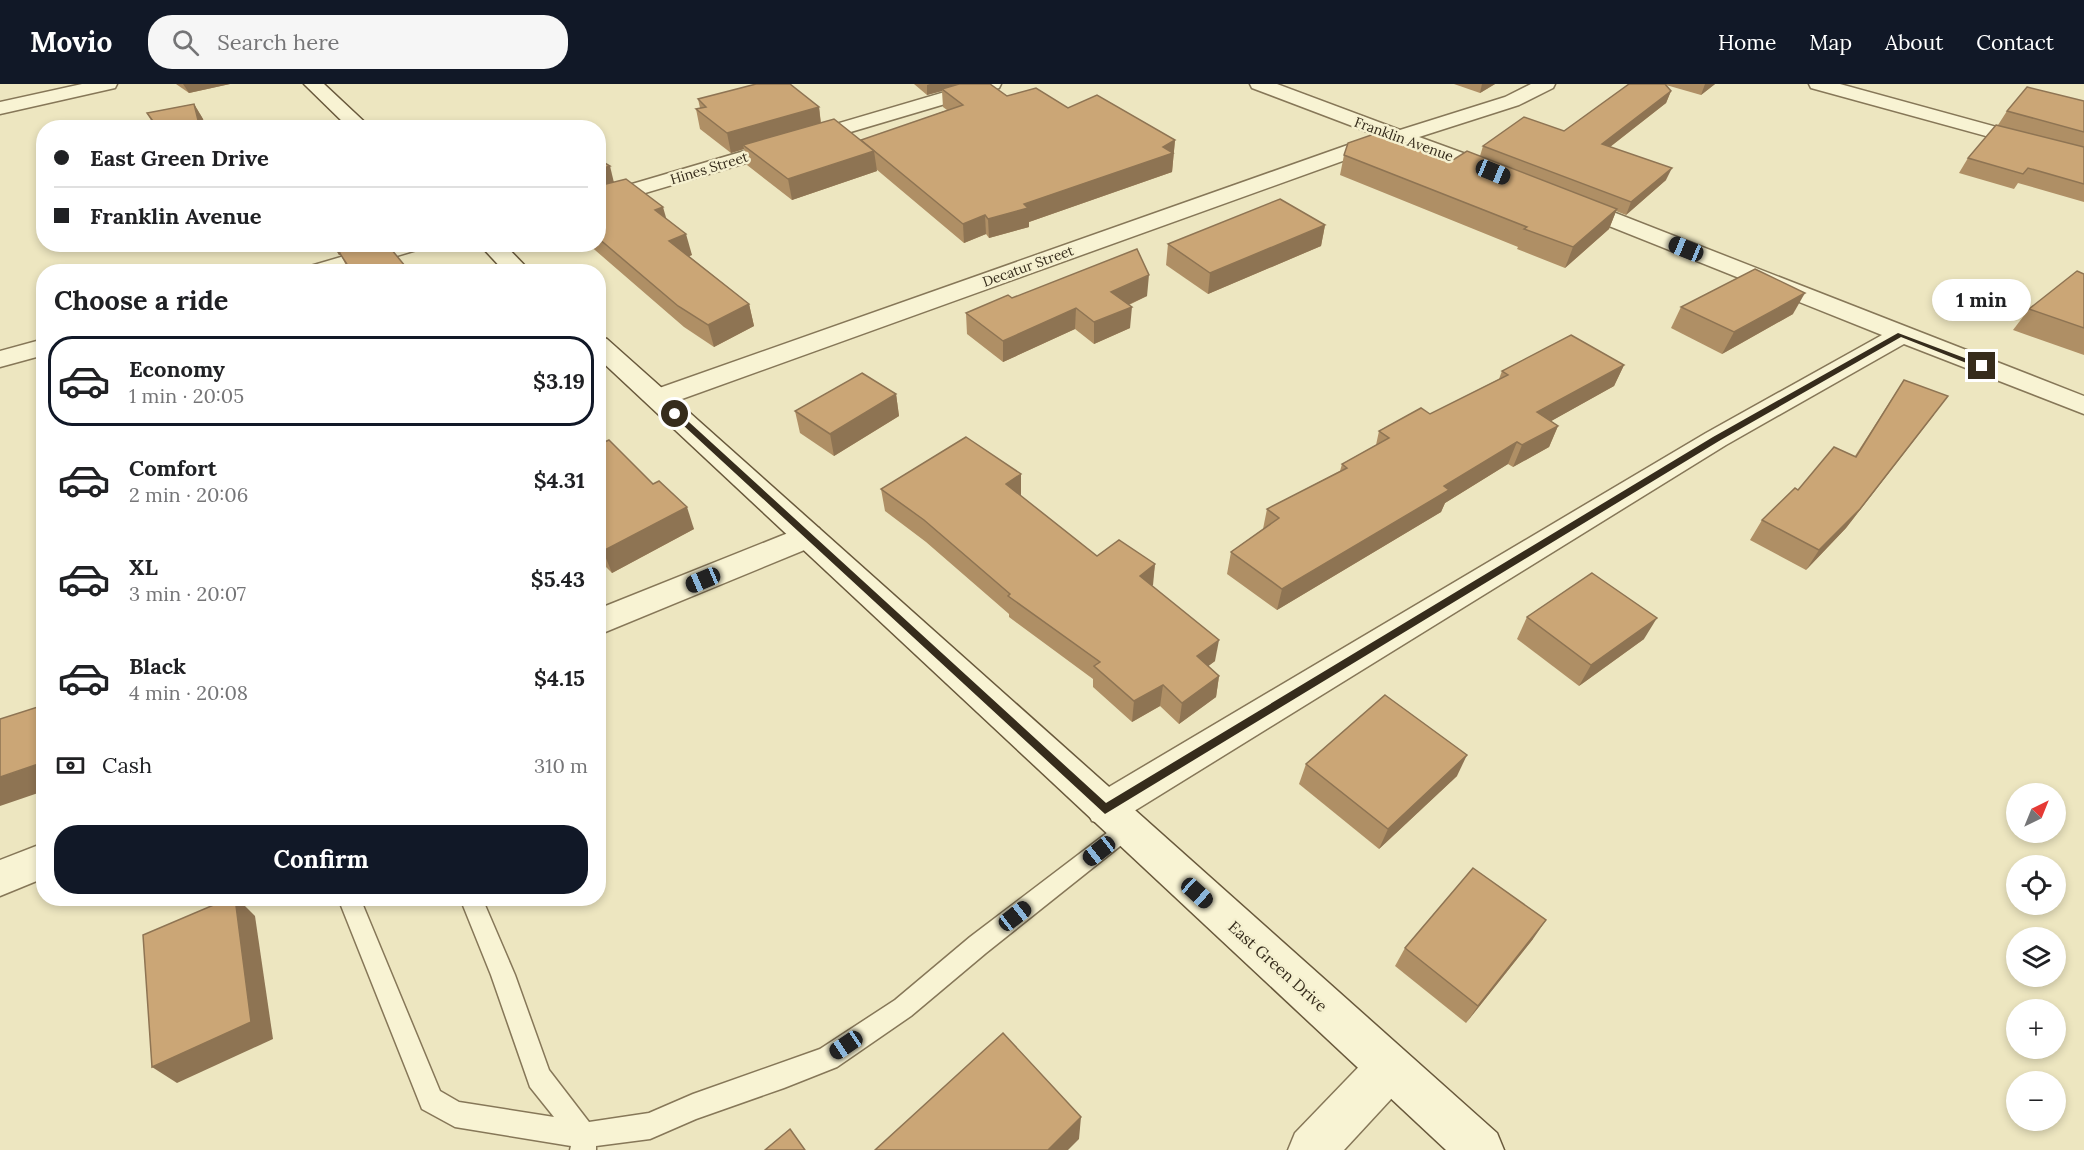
<!DOCTYPE html>
<meta charset="utf-8">
<style>
body{margin:0;font-family:Lora,serif;background:#f6f6f6;color:#202124;height:100vh;display:flex;flex-direction:column;font-size:22px;white-space:nowrap}
*{box-sizing:border-box;margin:0}
p{font-size:20px;color:#757577}
.icon{flex:none;width:33px;height:33px;fill:none;stroke:currentColor;stroke-width:2;stroke-linecap:round;stroke-linejoin:round}
.map{position:relative;flex:1;overflow:hidden}
.side{position:absolute;left:36px;top:180px;width:570px;height:642px;display:flex;flex-direction:column;background:#fff;border-radius:24px;box-shadow:0 3px 9px #0003}
.side>*{flex:none}
.top-card{position:absolute;left:36px;top:36px;width:570px;height:132px;border-radius:24px;box-shadow:0 3px 9px #0003;display:grid;align-content:center;height:132px;padding:0 18px;background:#fff}
.needle{width:39px;rotate:43deg}
.tools{position:absolute;left:2006px;top:699px;display:grid;gap:12px}
.tools a{display:grid;place-items:center;width:60px;height:60px;border-radius:50%;background:#fff;box-shadow:0 3px 9px #0003;font-size:30px}
.end{position:absolute;width:27px;height:27px;margin:-14px;border:8px solid #362c1c;background:#fff;box-shadow:0 0 0 3px #fff}
.from{border-radius:50%}
.bubble{position:absolute;height:42px;border-radius:21px;background:#fff;box-shadow:0 3px 9px #0003;font-size:20px;font-weight:700;line-height:42px;text-align:center}
.car{position:absolute;width:18px;height:36px;margin:-18px -9px;border-radius:8px;box-shadow:0 0 4px 2px #0007;background:linear-gradient(#222 24%,#8ab4d8 0 40%,#222 0 76%,#8ab4d8 0 86%,#222 0)}
.top-card b{display:flex;align-items:center;gap:21px;height:57px;font-size:22px}
.top-card b+b{border-top:2px solid #e0e0e0}
.top-card i{width:15px;height:15px;background:#202124}
ul{padding:0;list-style:none}
li{display:flex;align-items:center;gap:18px;height:90px;margin:0 12px 9px;padding:0 6px;border:3px solid transparent;border-radius:24px}
li div{flex:1}
li b{display:block;font-size:22px}
li em{font-style:normal;font-weight:700}
li.on{border-color:#111827}
li>.icon{width:54px;height:54px;stroke-width:1.5}
h2{padding:0 18px;font-size:27px;line-height:72px}
.pay{display:flex;align-items:center;gap:15px;height:66px;padding:0 18px;font-size:22px}
.pay p{margin-inline-start:auto}
.button{display:flex;gap:12px;margin-top:auto;padding:12px 18px}
.button a{flex:1;height:69px;border-radius:24px;background:#111827;color:#fff;font-size:24px;font-weight:700;line-height:69px;text-align:center}
header{display:flex;align-items:center;gap:36px;box-sizing:border-box;height:84px;padding:0 30px;background:#111827;color:#fff}
header strong{font-size:28px}
nav{display:flex;gap:33px;margin-inline-start:auto;font-size:21px}
.search{width:420px;height:54px;background:#f6f6f6;display:flex;align-items:center;gap:15px;box-sizing:border-box;padding:0 21px;border-radius:24px;color:#757577;font-size:22px}
.map>svg:first-child{display:block}
</style>
<header>
<strong>Movio</strong>
<div class="search"><svg class="icon" aria-label="search" viewBox="0 0 24 24"><circle cx="10" cy="10" r="6"/><path d="M15 15l6 6"/></svg>Search here</div>
<nav><a>Home</a><a>Map</a><a>About</a><a>Contact</a></nav>
</header>
<div class="map">
<svg width="2084" height="1066" viewBox="0 0 2084 1066">
<rect width="100%" height="100%" fill="#ede6c0"/>
<g fill="none" stroke-linecap="round" stroke-linejoin="round">
<defs>
<polygon id="service" points="1127,736 1134,739 1138,745 1134,751 986,869 911,932 837,983 784,1004 696,1035 650,1055 596,1062 596,1066 570,1066 571,1062 455,1043 422,1025 338,814 360,814 440,1007 459,1018 554,1033 530,1003 491,891 460,814 482,814 515,891 549,986 589,1038 649,1029 693,1010 820,965 895,916 970,853 1120,739"/>
<g id="minor">
<polygon points="82,0 117,0 115,4 0,30 0,18"/>
<polygon points="972,0 1001,0 999,4 598,123 598,110"/>
<polygon points="1250,0 1277,0 1400,46 1505,13 1531,0 1555,0 1553,4 1519,21 1419,53 1507,85 1510,90 1507,95 1491,95 1398,59 1387,61 668,320 658,322 648,320 644,314 648,308 1376,51 1252,4"/>
<polygon points="1809,0 1840,0 2084,67 2084,79 1811,4"/>
<polygon points="1572,112 2084,312 2084,330 1904,260 1726,361 1118,737 1105,741 1092,737 1086,725 1092,713 1706,349 1882,251 1564,124 1561,119 1564,114"/>
<polygon points="385,160 423,160 420,165 343,188 303,188 307,183"/>
<polygon points="44,255 44,271 0,283 0,267"/>
<polygon points="808,441 819,444 823,452 819,460 598,551 598,525"/>
<polygon points="44,759 44,794 0,812 0,776"/>
<polygon points="1389,962 1405,968 1411,984 1405,1000 1344,1066 1288,1066 1295,1049 1373,968"/>
</g>
<g id="secondary">
<polygon points="304,0 324,0 371,44 349,44"/>
<polygon points="479,160 504,160 531,188 505,188"/>
<polygon points="598,252 607,255 1497,1049 1504,1066 1446,1066 598,274"/>
</g>
</defs>
<use href="#service" stroke="#867758" stroke-width="3"/>
<use href="#minor" stroke="#867758" stroke-width="3"/>
<use href="#secondary" stroke="#68583b" stroke-width="3"/>
<use href="#service" fill="#f8f3d3" fill-rule="evenodd"/>
<use href="#minor" fill="#f8f3d3" fill-rule="evenodd"/>
<use href="#secondary" fill="#f8f3d3" fill-rule="evenodd"/>
</g>
<g fill="#af8f65">
<polygon points="176,0 230,0 189,9"/>
<polygon points="914,0 990,0 1007,12 1068,24 1175,56 1172,88 1029,138 1029,143 989,154 986,150 964,159 876,85 877,87 792,116 747,81 744,65 731,69 700,45 696,25 700,24 698,15 819,23 821,39 862,57 947,26 943,23 942,7 927,11"/>
<polygon points="1454,0 1495,0 1480,9"/>
<polygon points="1629,0 1715,0 1701,11 1666,1 1671,7 1666,19 1610,63 1666,96 1626,131 1616,127 1609,145 1565,184 1517,165 1518,163 1340,91 1344,71 1453,76 1480,72 1483,62 1564,47"/>
<polygon points="2084,17 2084,118 2018,99 2014,105 1959,89 1968,74 1998,41 2007,27"/>
<polygon points="194,20 203,35 205,44 155,44 147,29"/>
<polygon points="598,75 614,98 666,135 692,171 689,172 749,220 754,242 714,263 684,243 588,160 598,160"/>
<polygon points="1325,141 1321,162 1208,210 1166,181 1168,160"/>
<polygon points="332,160 387,160 410,188 349,188 341,171 339,171"/>
<polygon points="2084,190 2084,271 2013,246 2029,225"/>
<polygon points="1147,212 1129,221 1130,244 1094,260 1075,245 1003,278 967,250 966,229 1012,214"/>
<polygon points="1681,223 1793,230 1722,270 1671,244"/>
<polygon points="1624,281 1614,302 1551,337 1558,342 1549,363 1513,383 1508,380 1445,419 1441,428 1277,526 1227,490 1231,468 1263,445 1267,425 1340,387 1342,380 1376,361 1379,347 1430,330 1499,295 1502,287"/>
<polygon points="1904,296 1934,331 1846,444 1806,486 1750,456 1762,436 1798,406 1855,372"/>
<polygon points="896,310 899,332 834,372 800,349 795,327"/>
<polygon points="598,361 694,445 612,489 598,475"/>
<polygon points="1021,390 1021,412 1097,472 1155,480 1152,502 1215,577 1208,582 1219,592 1216,613 1179,640 1160,622 1132,638 1093,603 1093,595 1009,533 1009,530 926,458 885,427 881,405"/>
<polygon points="1527,533 1644,555 1579,602 1517,555"/>
<polygon points="1306,680 1457,692 1379,765 1299,700"/>
<polygon points="1533,855 1466,939 1395,882 1405,864"/>
</g>
<g fill="#8e7453">
<polygon points="183,0 230,0 189,9"/>
<polygon points="930,0 964,0 942,5 942,7 927,11 927,1"/>
<polygon points="1482,0 1495,0 1480,9"/>
<polygon points="1705,0 1715,0 1701,11"/>
<polygon points="1671,7 1666,19 1597,73 1602,60"/>
<polygon points="194,20 203,35 205,44 200,44"/>
<polygon points="819,23 821,42 743,61 744,65 731,69 727,49"/>
<polygon points="1175,56 1172,88 1029,138 1029,143 989,154 988,135 1163,63"/>
<polygon points="874,67 877,87 792,116 788,95"/>
<polygon points="610,82 615,103 598,108 598,86"/>
<polygon points="1672,84 1666,96 1626,131 1631,118"/>
<polygon points="663,123 669,144 655,126"/>
<polygon points="1617,125 1609,145 1565,184 1573,163"/>
<polygon points="985,131 986,150 964,159 963,140"/>
<polygon points="1325,141 1321,162 1208,210 1210,189"/>
<polygon points="686,150 692,171 675,178 669,157"/>
<polygon points="333,160 375,160 339,171"/>
<polygon points="1149,191 1147,212 1110,229 1111,208"/>
<polygon points="1805,209 1793,230 1722,270 1734,248"/>
<polygon points="749,220 754,242 714,263 708,241"/>
<polygon points="1132,223 1130,244 1094,260 1094,238"/>
<polygon points="1076,224 1075,245 1003,278 1003,257"/>
<polygon points="1624,281 1614,302 1528,350 1537,328"/>
<polygon points="896,310 899,332 834,372 830,350"/>
<polygon points="1948,312 1846,444 1806,486 1819,466"/>
<polygon points="1558,342 1549,363 1513,383 1522,361"/>
<polygon points="1517,358 1508,380 1445,419 1441,428 1277,526 1282,505 1444,402"/>
<polygon points="1021,390 1021,412 1006,422 1006,400"/>
<polygon points="687,423 694,445 612,489 603,467"/>
<polygon points="1155,480 1153,501 1138,513 1140,492"/>
<polygon points="1657,534 1644,555 1579,602 1591,581"/>
<polygon points="1219,556 1215,577 1194,593 1197,572"/>
<polygon points="1219,592 1216,613 1179,640 1182,619"/>
<polygon points="1163,601 1160,622 1132,638 1134,617"/>
<polygon points="1467,671 1457,692 1379,765 1388,745"/>
<polygon points="44,678 44,707 0,722 0,693"/>
<polygon points="235,814 237,814 255,832 273,955 177,999 152,983"/>
<polygon points="1546,836 1533,855 1466,939 1478,922"/>
<polygon points="1081,1033 1079,1055 1068,1066 1048,1066"/>
</g>
<g fill="#cba676" stroke="#8e7453" stroke-width="1.5">
<polygon points="756,0 790,0 819,23 727,49 696,25 706,23 698,15"/>
<polygon points="959,0 990,0 1007,12 1036,4 1068,24 1097,11 1175,56 1163,63 1173,69 1024,120 1028,124 988,135 985,131 963,140 861,56 963,21 942,5"/>
<polygon points="1629,0 1665,0 1671,7 1602,60 1672,84 1631,118 1483,62 1524,33 1564,47"/>
<polygon points="2027,3 2084,17 2084,48 2007,27"/>
<polygon points="194,20 200,44 158,44 147,29"/>
<polygon points="834,35 874,67 788,95 743,61"/>
<polygon points="296,40 297,44 284,44"/>
<polygon points="1996,41 2084,63 2084,100 2028,84 2023,90 1968,74"/>
<polygon points="1377,49 1453,76 1467,67 1617,125 1573,163 1524,145 1527,143 1344,71 1348,59"/>
<polygon points="598,75 610,82 598,86"/>
<polygon points="626,95 663,123 655,126 686,150 669,157 749,220 708,241 678,222 598,154 598,120 601,119 598,117 598,102"/>
<polygon points="1280,115 1325,141 1210,189 1168,160"/>
<polygon points="363,160 387,160 410,188 352,188 339,168"/>
<polygon points="1137,165 1149,191 1111,208 1132,223 1094,238 1076,224 1003,257 966,229 1008,211 1012,214"/>
<polygon points="1755,185 1805,209 1734,248 1681,223"/>
<polygon points="2077,187 2084,190 2084,244 2029,225"/>
<polygon points="1571,251 1624,281 1537,328 1558,342 1522,361 1517,358 1444,402 1449,406 1282,505 1231,468 1279,434 1267,425 1347,384 1342,380 1389,354 1379,347 1421,324 1430,330 1508,291 1502,287"/>
<polygon points="862,289 896,310 830,350 795,327"/>
<polygon points="1904,296 1948,312 1860,425 1819,466 1762,436 1795,404 1798,406 1834,363 1856,373"/>
<polygon points="966,353 1021,390 1006,400 1097,472 1119,456 1155,480 1140,492 1219,556 1197,572 1219,592 1182,619 1163,601 1134,617 1094,582 1100,578 1008,512 1010,510 924,436 881,405"/>
<polygon points="609,356 653,400 659,397 687,423 603,467 598,463 598,361"/>
<polygon points="1592,489 1657,534 1591,581 1527,533"/>
<polygon points="1385,611 1467,671 1388,745 1306,680"/>
<polygon points="44,621 44,678 0,693 0,635"/>
<polygon points="1473,784 1546,836 1478,922 1405,864"/>
<polygon points="230,814 235,814 251,938 152,983 143,851"/>
<polygon points="1003,949 1081,1033 1048,1066 875,1066"/>
<polygon points="790,1045 805,1066 765,1066"/>
</g>
<polygon fill="#362c1c" points="1898,249 1986,282 1979,284 1901,253 1719,357 1105,730 671,330 678,328 1106,719 1713,353"/>
<g text-anchor="middle" dominant-baseline="central" stroke-width="5" stroke-linejoin="round" paint-order="stroke">
<g font-size="14" fill="#362c1c" stroke="#f5f0cf">
<text transform="translate(1404 55) rotate(20)">Franklin Avenue</text>
<text transform="translate(709 84) rotate(-17)">Hines Street</text>
<text transform="translate(1028 182) rotate(-20)">Decatur Street</text>
</g>
<g font-size="16" fill="#362c1c" stroke="#f5f0cf">
<text transform="translate(1278 882) rotate(42)">East Green Drive</text>
</g>
</g>
</svg>
<div class="tools">
<a><svg class="needle" viewBox="-14 -14 28 28"><path d="M0-13l5 13h-10z" fill="#e53935"/><path d="M0 13l5-13h-10z" fill="#757577"/></svg></a>
<a><svg class="icon" aria-label="locate" viewBox="0 0 24 24"><circle cx="12" cy="12" r="6"/><path d="M12 2v4M12 18v4M2 12h4M18 12h4"/></svg></a>
<a><svg class="icon" aria-label="layers" viewBox="0 0 24 24"><path d="M12 4l9 5-9 5-9-5zM3 14l9 5 9-5"/></svg></a>
<a>+</a>
<a>−</a>
</div>
<i class="end from" style="left:675px;top:330px"></i>
<i class="end" style="left:1982px;top:282px"></i>
<div class="bubble" style="left:1932px;top:195px;width:99px">1 min</div>
<i class="car" style="left:1493px;top:88px;rotate:112deg"></i>
<i class="car" style="left:1686px;top:165px;rotate:292deg"></i>
<i class="car" style="left:703px;top:496px;rotate:247deg"></i>
<i class="car" style="left:1099px;top:767px;rotate:232deg"></i>
<i class="car" style="left:1197px;top:809px;rotate:132deg"></i>
<i class="car" style="left:1015px;top:832px;rotate:52deg"></i>
<i class="car" style="left:846px;top:961px;rotate:236deg"></i>
<div class="top-card">
<b><i class="from"></i>East Green Drive</b>
<b><i></i>Franklin Avenue</b>
</div>
<section class="side">
<h2>Choose a ride</h2>
<ul>
<li class="on"><svg class="icon" aria-label="car" viewBox="0 0 24 24"><path d="M5 17H2v-5l4-1 3-4h7l3 4 3 1v5h-3M9 17h6M6 11h13"/><circle cx="7" cy="17" r="2"/><circle cx="17" cy="17" r="2"/></svg><div><b>Economy</b><p>1 min · 20:05</p></div><em>$3.19</em></li>
<li><svg class="icon" aria-label="car" viewBox="0 0 24 24"><path d="M5 17H2v-5l4-1 3-4h7l3 4 3 1v5h-3M9 17h6M6 11h13"/><circle cx="7" cy="17" r="2"/><circle cx="17" cy="17" r="2"/></svg><div><b>Comfort</b><p>2 min · 20:06</p></div><em>$4.31</em></li>
<li><svg class="icon" aria-label="car" viewBox="0 0 24 24"><path d="M5 17H2v-5l4-1 3-4h7l3 4 3 1v5h-3M9 17h6M6 11h13"/><circle cx="7" cy="17" r="2"/><circle cx="17" cy="17" r="2"/></svg><div><b>XL</b><p>3 min · 20:07</p></div><em>$5.43</em></li>
<li><svg class="icon" aria-label="car" viewBox="0 0 24 24"><path d="M5 17H2v-5l4-1 3-4h7l3 4 3 1v5h-3M9 17h6M6 11h13"/><circle cx="7" cy="17" r="2"/><circle cx="17" cy="17" r="2"/></svg><div><b>Black</b><p>4 min · 20:08</p></div><em>$4.15</em></li>
</ul>
<div class="pay"><svg class="icon" aria-label="cash" viewBox="0 0 24 24"><path d="M3 7h18v10H3z"/><circle cx="12" cy="12" r="2"/></svg>Cash<p>310 m</p></div>
<div class="button"><a>Confirm</a></div>
</section>
</div>
